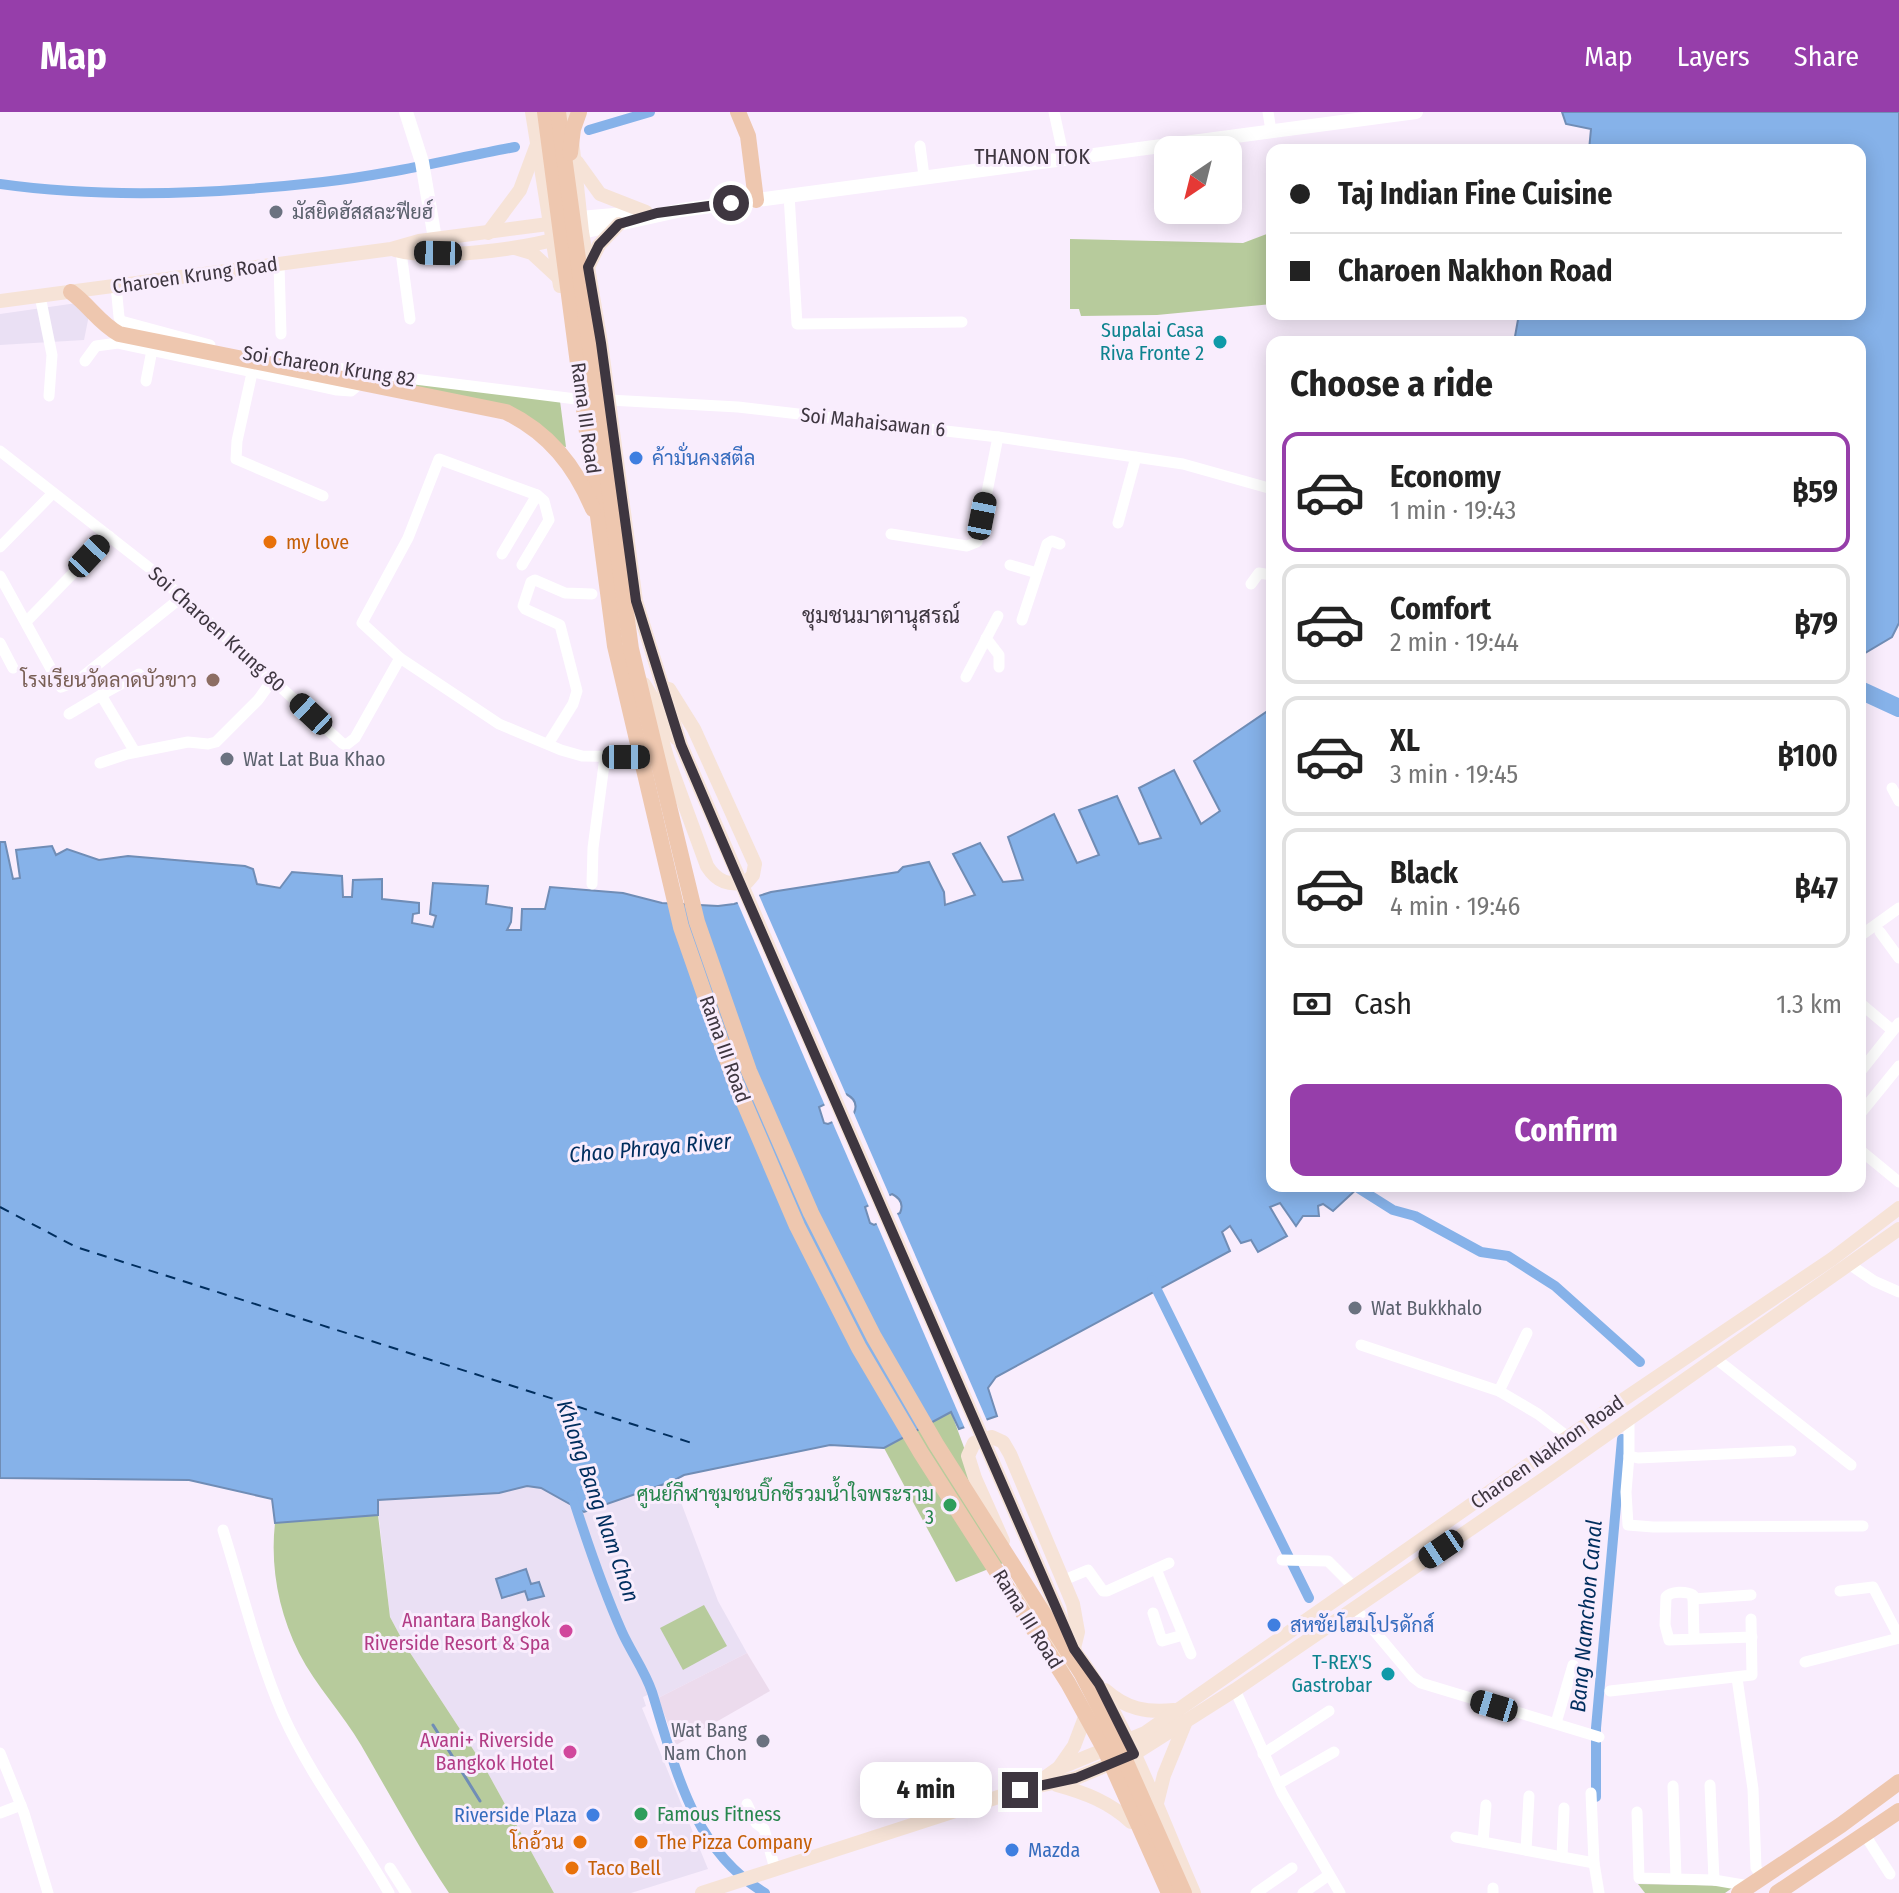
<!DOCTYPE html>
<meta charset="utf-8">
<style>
body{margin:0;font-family:"Fira Sans Condensed",Sarabun,sans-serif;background:#f2f2f2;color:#222;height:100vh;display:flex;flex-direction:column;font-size:30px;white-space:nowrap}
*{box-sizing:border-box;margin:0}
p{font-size:26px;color:#767676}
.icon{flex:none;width:44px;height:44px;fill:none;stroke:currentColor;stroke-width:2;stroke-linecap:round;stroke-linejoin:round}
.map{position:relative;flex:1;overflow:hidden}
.side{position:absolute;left:1266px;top:224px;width:600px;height:856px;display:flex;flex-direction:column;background:#fff;border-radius:16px;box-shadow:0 4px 20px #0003}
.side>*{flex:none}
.banner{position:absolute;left:1266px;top:32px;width:600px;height:176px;border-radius:16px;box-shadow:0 4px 20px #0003;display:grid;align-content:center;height:176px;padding:0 24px;background:#fff}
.needle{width:52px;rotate:215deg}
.tools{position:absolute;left:1154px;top:24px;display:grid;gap:16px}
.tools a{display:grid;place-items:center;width:88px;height:88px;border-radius:16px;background:#fff;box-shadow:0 4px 20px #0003;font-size:40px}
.end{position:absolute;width:36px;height:36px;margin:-18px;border:10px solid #3e3640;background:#fff;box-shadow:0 0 0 4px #fff}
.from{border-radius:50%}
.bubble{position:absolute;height:56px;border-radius:16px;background:#fff;box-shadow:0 4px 20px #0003;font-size:26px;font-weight:700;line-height:56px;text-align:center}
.car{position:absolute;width:24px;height:48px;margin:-24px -12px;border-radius:10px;box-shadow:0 0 6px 2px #0007;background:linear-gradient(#222 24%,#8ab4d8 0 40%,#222 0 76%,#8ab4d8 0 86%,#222 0)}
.banner b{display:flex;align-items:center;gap:28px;height:76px;font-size:30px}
.banner b+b{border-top:2px solid #e0e0e0}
.banner i{width:20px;height:20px;background:#222}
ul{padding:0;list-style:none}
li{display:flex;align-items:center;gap:24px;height:120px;margin:0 16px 12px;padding:0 8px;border:4px solid #e0e0e0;border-radius:16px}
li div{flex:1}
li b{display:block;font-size:30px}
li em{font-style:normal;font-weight:700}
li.on{border-color:#963eaa}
li>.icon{width:72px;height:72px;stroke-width:1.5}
h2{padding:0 24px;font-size:36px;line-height:96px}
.pay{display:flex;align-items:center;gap:20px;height:88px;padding:0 24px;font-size:30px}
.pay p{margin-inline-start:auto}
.action{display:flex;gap:16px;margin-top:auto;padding:16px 24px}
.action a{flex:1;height:92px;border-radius:16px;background:#963eaa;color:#fff;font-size:32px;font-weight:700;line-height:92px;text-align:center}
header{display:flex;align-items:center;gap:48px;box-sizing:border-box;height:112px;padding:0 40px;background:#963eaa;color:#fff}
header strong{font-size:38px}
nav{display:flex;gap:44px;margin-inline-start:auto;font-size:28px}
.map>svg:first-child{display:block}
</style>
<header>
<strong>Map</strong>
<nav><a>Map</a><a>Layers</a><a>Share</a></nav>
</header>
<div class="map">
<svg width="1899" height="1781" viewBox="0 0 1899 1781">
<rect width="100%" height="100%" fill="#f9edfd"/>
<g fill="#eae0f4">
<polygon points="77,191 89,203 84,228 0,233 0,202"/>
<polygon points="673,1369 718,1489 747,1541 658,1586 652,1581 643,1585 646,1594 642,1596 708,1757 631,1781 554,1781 484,1654 405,1533 390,1505 377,1389 499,1381 527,1374 541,1376 584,1400"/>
</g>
<polygon fill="#ecdbed" points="747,1541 770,1579 676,1633 658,1586"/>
<g fill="#b7cb9c">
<polygon points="1272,120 1272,192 1157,203 1081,204 1079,197 1070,197 1070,127 1243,131"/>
<polygon points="368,265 560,289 566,335 545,332 524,312"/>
<polygon points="951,1300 1006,1450 956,1470 884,1336"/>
<path d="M 378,1403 L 390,1505 L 405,1533 L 484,1654 L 554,1781 L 449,1781 C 417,1733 390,1683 361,1633 C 343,1602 316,1574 299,1541 C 279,1501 270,1456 275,1411 Z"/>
<polygon points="704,1493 727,1534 683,1558 660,1516"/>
<polygon points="1638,1772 1735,1774 1725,1781 1645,1781"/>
</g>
<g fill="#86b2e9" stroke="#708db6" stroke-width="2" fill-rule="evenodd">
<polygon points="1562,0 1899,0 1899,511 1892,525 1860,544 1860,230 1514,230 1519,202 1860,202 1860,38 1589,38 1591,17 1566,12"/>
<path d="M 1272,596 L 1272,1074 L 1360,1074 L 1333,1099 L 1323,1092 L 1318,1094 L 1319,1104 L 1303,1104 L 1296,1114 L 1280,1091 L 1270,1095 L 1287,1124 L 1258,1140 L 1251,1128 L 1241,1131 L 1230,1114 L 1222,1120 L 1230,1139 L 996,1265 L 988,1276 L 997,1304 L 959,1317 L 951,1300 L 884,1336 L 830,1333 L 684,1363 L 673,1369 L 584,1400 L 541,1376 L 527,1374 L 499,1381 L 378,1388 L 378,1403 L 275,1411 L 272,1387 L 189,1368 L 0,1366 L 0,730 L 5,730 L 13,767 L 20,766 L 16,738 L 52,734 L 56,743 L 67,737 L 99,748 L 128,744 L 245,754 L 253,757 L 257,772 L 280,776 L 292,760 L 342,764 L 343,785 L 352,785 L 353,768 L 382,767 L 382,787 L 419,791 L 419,801 L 413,802 L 412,811 L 433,815 L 436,804 L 430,802 L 433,771 L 488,774 L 486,792 L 512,796 L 511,810 L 507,818 L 521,818 L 522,797 L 545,797 L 550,775 L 623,781 L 662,791 L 718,794 L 734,792 L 771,780 L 898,760 L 903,755 L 929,750 L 944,780 L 945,793 L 975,783 L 953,742 L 980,731 L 1003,770 L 1023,768 L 1008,725 L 1054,702 L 1077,751 L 1099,743 L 1079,698 L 1117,684 L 1139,732 L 1161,726 L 1139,676 L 1174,658 L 1201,712 L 1220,699 L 1194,649 ZM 846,982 C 854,986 858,992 854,1001 L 828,1012 L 824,1011 L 819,995 ZM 892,1082 C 900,1086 904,1092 900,1101 L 874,1113 L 870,1111 L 865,1095 Z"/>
<polygon points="526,1457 531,1472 539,1470 544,1484 528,1488 525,1479 502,1486 496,1467"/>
</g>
<g fill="#f9edfd">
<polygon points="758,781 848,987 826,996 736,787"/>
<polygon points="852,997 891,1087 870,1097 831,1007"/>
<polygon points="896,1099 988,1311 966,1319 875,1108"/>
</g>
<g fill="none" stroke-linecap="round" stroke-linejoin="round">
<polyline stroke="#708db6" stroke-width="3" points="433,1613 480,1689"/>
<g stroke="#86b2e9" stroke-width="10">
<polyline points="589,18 650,0"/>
<path d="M 0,72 C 106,87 217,82 323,70 C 387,63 451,47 515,35"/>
<polyline points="1355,1074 1393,1098 1415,1104 1481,1140 1508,1144 1555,1174 1640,1250"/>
<polyline points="1152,1168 1309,1486"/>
<path d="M 572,1383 C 587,1430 602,1475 622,1520 C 631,1540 645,1559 652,1580 C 675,1654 692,1738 765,1781"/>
<polyline points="1596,1685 1596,1616 1622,1327"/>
</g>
<polyline stroke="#86b2e9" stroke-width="18" points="1860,578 1899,596"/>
<polyline stroke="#002e5e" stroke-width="2" stroke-dasharray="10 8" stroke-linecap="butt" points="0,1095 76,1135 695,1332"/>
<g stroke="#fff" stroke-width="11">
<polyline points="1054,0 1064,46"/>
<polyline points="1268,0 1271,19"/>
<polyline points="920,34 924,64"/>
<polyline points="789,83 797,212 962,210"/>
<polyline points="401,140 410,207"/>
<polyline points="279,152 281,222"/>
<polyline points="116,174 119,205 121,209 210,233"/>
<polyline points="40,184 52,243 49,284"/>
<polyline points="266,244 366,261 576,287"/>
<polyline points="85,249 96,234 118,231 337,278 351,279 363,269"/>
<polyline points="252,261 237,329 236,347 323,384"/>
<polyline points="146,269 152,238"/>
<polyline points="609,288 738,295 998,325 1183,352 1272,377"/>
<polyline points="0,339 152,458 342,631 346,633 355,626 400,546 499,612 561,638 582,644 646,645"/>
<polyline points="1118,411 1136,345"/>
<polyline points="891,422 967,434 977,430 998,325"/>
<polyline points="0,435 53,381"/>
<polyline points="502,442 537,383"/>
<polyline points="1010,453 1037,461"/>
<polyline points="0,464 61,575 77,569 182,485"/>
<polyline points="1251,472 1259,461 1272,463"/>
<polyline points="1022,508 1047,432 1052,429 1060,432"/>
<polyline points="26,510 109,424"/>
<polyline points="986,526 999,543 999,555"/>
<polyline points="0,531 13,556"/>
<polyline points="400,546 362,511 408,426 439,347 537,383 544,389 549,408 522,453"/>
<polyline points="966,565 998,504"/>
<polyline points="101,583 139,562"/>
<polyline points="69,602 101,583 135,640"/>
<polyline points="548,632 573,592 577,579 560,513 525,497 523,494 531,470 535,468 565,481 592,482"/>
<polyline points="100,651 127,642 188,630 208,632 216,630 258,588 273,567"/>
<polyline points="1892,676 1899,689"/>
<polyline points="592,772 593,736 605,645"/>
<polyline points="1880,820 1899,846"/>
<polyline points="1860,824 1899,796"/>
<polyline points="1860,891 1892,918"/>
<polyline points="1860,960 1899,911"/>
<polyline points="1860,1002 1899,954"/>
<polyline points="1860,1038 1899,1070"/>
<polyline points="1849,1152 1874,1169 1899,1180"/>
<polyline points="1361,1233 1499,1279 1538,1302 1568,1325"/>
<polyline points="1715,1246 1851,1353"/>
<polyline points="1499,1279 1527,1221"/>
<polyline points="1629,1306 1629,1344 1638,1346 1791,1339"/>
<polyline points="1629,1344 1626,1380 1628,1413 1653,1415 1863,1414"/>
<path d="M 223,1418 C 242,1478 258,1546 283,1603 C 312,1667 355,1721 389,1781"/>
<polyline points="1282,1448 1328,1449 1353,1474"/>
<polyline points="1156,1457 1191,1542"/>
<polyline points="1064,1468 1088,1458 1103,1479 1107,1479 1169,1451"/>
<polyline points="1840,1479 1873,1475 1899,1525"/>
<polyline points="1693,1487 1751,1483"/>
<polyline points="1355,1496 1413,1565 1421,1571 1599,1625"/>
<polyline points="1153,1501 1162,1529 1183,1523"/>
<path d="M 1694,1527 L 1693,1483 C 1686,1479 1671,1479 1666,1485 L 1665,1513 L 1669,1528 L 1752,1525"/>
<polyline points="1805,1550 1899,1526"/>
<polyline points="1737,1566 1753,1677 1756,1756 1762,1765"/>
<polyline points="1235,1578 1282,1681 1340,1781"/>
<polyline points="1610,1579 1752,1563 1751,1507"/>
<polyline points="1556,1611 1573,1553"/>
<polyline points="0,1641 24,1701 48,1781"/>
<polyline points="1263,1642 1329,1599"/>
<polyline points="1278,1672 1334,1640"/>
<polyline points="1710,1673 1714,1768"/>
<polyline points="1673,1674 1676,1766"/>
<polyline points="1591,1681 1594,1751 1599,1781"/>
<polyline points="747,1692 756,1711 764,1717 775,1757"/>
<polyline points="1637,1700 1639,1766 1714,1768 1749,1774"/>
<polyline points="0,1701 21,1693"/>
<polyline points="1865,1723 1890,1762"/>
<polyline points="1456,1725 1594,1751"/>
<polyline points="1483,1730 1486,1693"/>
<polyline points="1526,1738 1529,1684"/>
<polyline points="1562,1745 1564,1696"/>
<polyline points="390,1756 406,1781"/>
<polyline points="1493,1776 1493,1781"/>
<polyline points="1256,1781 1292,1756"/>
<polyline points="1303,1781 1329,1763"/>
</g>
<g stroke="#fff" stroke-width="14">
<polyline points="406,0 422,50 435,127"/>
<polyline points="580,106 637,101"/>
<polyline points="582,120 682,98 1416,0"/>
</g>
<g stroke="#f6e3d7" stroke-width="14">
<polyline points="532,0 560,174"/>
<path d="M 569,0 L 582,120 L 601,231 L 636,489 L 681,633 L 1076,1541 C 1128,1609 1159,1702 1194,1781"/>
<polyline points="577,50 600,82 646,100"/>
<polyline points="488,121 520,78 536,35"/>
<polyline points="515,136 532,141 559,166"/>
<path d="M 395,138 C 436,149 519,137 561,126"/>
<polyline points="588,155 599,133 619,112"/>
<polyline points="0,189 391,137 419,129 556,111"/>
<polyline points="644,572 676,626"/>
<path d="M 655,603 L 667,645 L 707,754 C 717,770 729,774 747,770 L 753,763 L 755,752 L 694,617 L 669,577"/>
<polyline points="1003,1429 975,1366 968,1344 974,1331 992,1325 1003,1330 1010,1342 1073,1492 1078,1520 1074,1536"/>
<polyline points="1021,1478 1041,1514 1067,1552"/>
<path d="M 1105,1578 C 1126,1597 1147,1601 1174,1598"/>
<polyline points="1058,1657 1074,1634 1087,1600"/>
<path d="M 1057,1673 C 1086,1681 1109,1690 1131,1710"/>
<polyline points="1033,1674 1057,1657 1145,1621 1568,1325 1832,1147 1899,1096"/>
<polyline points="1156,1695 1164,1663 1186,1609"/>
<polyline points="702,1781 1020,1678 1076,1666 1134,1642 1235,1578 1548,1364 1899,1117"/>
</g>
<g stroke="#eec7af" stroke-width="16">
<polyline points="545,0 615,534 681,815 734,967 797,1114 859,1236 921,1341 1068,1571 1106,1640 1169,1781"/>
<polyline points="558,0 631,537 697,810 749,959 811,1101 874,1225 936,1332 1082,1562 1118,1632 1184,1781"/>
<polyline points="738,0 748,24 756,88"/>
<polyline points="570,41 573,17 579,0"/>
<path d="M 71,180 C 89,193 99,211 119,222 L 506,300 C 549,321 575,354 593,397"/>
<polyline points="1739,1781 1841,1713 1899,1670"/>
<polyline points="1777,1781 1899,1699"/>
</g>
</g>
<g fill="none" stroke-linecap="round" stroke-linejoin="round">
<polyline stroke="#3e3640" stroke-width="10" points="731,91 657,101 619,112 599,133 588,155 601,231 636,489 681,633 734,757 1074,1537 1099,1572 1134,1642 1076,1666 1020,1678"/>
</g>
<g fill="#6b7280" stroke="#f9edfd" stroke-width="3">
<circle cx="276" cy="100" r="8"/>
<circle cx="227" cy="647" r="8"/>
<circle cx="1355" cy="1196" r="8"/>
<circle cx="763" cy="1629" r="8"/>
</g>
<g fill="#0f9aa8" stroke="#f9edfd" stroke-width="3">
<circle cx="1220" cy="230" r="8"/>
<circle cx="1388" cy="1562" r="8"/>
</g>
<g fill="#3f7fe0" stroke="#f9edfd" stroke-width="3">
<circle cx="636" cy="346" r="8"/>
<circle cx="1274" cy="1513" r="8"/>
<circle cx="593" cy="1703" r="8"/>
<circle cx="1012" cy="1738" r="8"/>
</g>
<g fill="#e8710a" stroke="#f9edfd" stroke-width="3">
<circle cx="270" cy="430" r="8"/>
<circle cx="580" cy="1730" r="8"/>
<circle cx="641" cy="1730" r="8"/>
<circle cx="572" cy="1756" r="8"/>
</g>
<circle fill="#8d6e63" stroke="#f9edfd" stroke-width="3" cx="213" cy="568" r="8"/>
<g fill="#2e9e5b" stroke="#f9edfd" stroke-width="3">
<circle cx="950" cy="1393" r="8"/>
<circle cx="641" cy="1702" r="8"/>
</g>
<g fill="#d1479c" stroke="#f9edfd" stroke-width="3">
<circle cx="566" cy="1519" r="8"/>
<circle cx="570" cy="1640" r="8"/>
</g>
<g text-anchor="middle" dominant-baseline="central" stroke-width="6" stroke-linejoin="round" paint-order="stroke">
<g font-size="20" fill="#5b616d" stroke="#f9edfd" text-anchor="start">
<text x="292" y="100">มัสยิดฮัสสละฟียฮ์</text>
<text x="243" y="647">Wat Lat Bua Khao</text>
<text x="1371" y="1196">Wat Bukkhalo</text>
<text x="747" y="1618" text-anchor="end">Wat Bang<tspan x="747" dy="23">Nam Chon</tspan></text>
</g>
<g font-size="20" fill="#3e3640" stroke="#f9edfd">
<text transform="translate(195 163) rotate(-8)">Charoen Krung Road</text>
<text transform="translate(329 254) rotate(9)">Soi Chareon Krung 82</text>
<text transform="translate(586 306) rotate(82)">Rama III Road</text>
<text transform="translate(873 310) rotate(6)">Soi Mahaisawan 6</text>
<text transform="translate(217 517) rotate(42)">Soi Charoen Krung 80</text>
<text transform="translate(725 937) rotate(70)">Rama III Road</text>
<text transform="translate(1547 1340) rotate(-35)">Charoen Nakhon Road</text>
<text transform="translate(1028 1507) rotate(58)">Rama III Road</text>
</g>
<g font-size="20" fill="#0d838f" stroke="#f9edfd" text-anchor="end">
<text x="1204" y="218">Supalai Casa<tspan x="1204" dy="23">Riva Fronte 2</tspan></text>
<text x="1372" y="1550">T-REX'S<tspan x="1372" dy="23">Gastrobar</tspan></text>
</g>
<g font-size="20" fill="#366cbe" stroke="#f9edfd" text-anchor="start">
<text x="652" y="346">ค้ามั่นคงสตีล</text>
<text x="1290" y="1513">สหชัยโฮมโปรดักส์</text>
<text x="577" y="1703" text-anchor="end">Riverside Plaza</text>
<text x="1028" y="1738">Mazda</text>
</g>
<g font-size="20" fill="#c56008" stroke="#f9edfd" text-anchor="start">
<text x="286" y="430">my love</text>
<text x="564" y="1730" text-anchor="end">โกอ้วน</text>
<text x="657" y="1730">The Pizza Company</text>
<text x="588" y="1756">Taco Bell</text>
</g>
<g font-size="20" fill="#785e54" stroke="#f9edfd" text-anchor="end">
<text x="197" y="568">โรงเรียนวัดลาดบัวขาว</text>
</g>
<g font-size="20" fill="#27864d" stroke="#f9edfd" text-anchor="end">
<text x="934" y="1382">ศูนย์กีฬาชุมชนบิ๊กซีรวมน้ำใจพระราม<tspan x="934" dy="23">3</tspan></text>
<text x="657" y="1702" text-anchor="start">Famous Fitness</text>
</g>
<g font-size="20" fill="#b23c85" stroke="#f9edfd" text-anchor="end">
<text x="550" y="1508">Anantara Bangkok<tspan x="550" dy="23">Riverside Resort &amp; Spa</tspan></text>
<text x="554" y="1628">Avani+ Riverside<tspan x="554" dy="23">Bangkok Hotel</tspan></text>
</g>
<g font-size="22" fill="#3e3640" stroke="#f9edfd">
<text x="1032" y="44">THANON TOK</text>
<text x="881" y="503">ชุมชนมาตานุสรณ์</text>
</g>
<g font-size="22" font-style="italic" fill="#002e5e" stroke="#f9edfd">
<text transform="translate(650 1036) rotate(-5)">Chao Phraya River</text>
<text transform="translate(598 1389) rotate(71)">Khlong Bang Nam Chon</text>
<text transform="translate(1586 1504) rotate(-85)">Bang Namchon Canal</text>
</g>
</g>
</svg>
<div class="tools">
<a><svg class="needle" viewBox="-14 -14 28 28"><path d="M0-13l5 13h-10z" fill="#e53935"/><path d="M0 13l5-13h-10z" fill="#767676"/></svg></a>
</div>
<i class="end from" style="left:731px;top:91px"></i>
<i class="end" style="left:1020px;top:1678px"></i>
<div class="bubble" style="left:860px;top:1650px;width:132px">4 min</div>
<i class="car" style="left:438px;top:141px;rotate:271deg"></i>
<i class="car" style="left:982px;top:404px;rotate:11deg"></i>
<i class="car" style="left:89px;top:444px;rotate:43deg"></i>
<i class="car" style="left:311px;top:602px;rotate:313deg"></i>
<i class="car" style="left:626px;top:645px;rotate:90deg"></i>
<i class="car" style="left:1441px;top:1437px;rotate:236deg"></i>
<i class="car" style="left:1494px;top:1594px;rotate:287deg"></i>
<div class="banner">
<b><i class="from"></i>Taj Indian Fine Cuisine</b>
<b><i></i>Charoen Nakhon Road</b>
</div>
<section class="side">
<h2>Choose a ride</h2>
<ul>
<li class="on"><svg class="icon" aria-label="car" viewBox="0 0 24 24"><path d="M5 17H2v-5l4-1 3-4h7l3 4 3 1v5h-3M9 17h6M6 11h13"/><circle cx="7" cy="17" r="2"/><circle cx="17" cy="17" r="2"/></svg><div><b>Economy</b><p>1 min · 19:43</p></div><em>฿59</em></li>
<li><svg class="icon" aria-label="car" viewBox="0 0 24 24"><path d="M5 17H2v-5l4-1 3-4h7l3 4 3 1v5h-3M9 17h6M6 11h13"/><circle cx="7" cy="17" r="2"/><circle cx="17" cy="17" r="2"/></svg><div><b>Comfort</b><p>2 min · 19:44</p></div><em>฿79</em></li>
<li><svg class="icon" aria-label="car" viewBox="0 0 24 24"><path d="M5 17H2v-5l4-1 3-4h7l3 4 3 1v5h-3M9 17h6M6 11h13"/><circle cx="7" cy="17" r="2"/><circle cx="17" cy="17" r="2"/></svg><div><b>XL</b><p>3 min · 19:45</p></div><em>฿100</em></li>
<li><svg class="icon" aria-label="car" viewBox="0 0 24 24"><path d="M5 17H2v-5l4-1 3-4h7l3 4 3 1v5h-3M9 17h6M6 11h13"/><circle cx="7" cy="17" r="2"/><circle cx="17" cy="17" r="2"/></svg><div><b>Black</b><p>4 min · 19:46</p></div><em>฿47</em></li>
</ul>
<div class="pay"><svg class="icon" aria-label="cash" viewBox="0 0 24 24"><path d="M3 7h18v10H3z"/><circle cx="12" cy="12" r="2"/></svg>Cash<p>1.3 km</p></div>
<div class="action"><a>Confirm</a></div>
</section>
</div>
